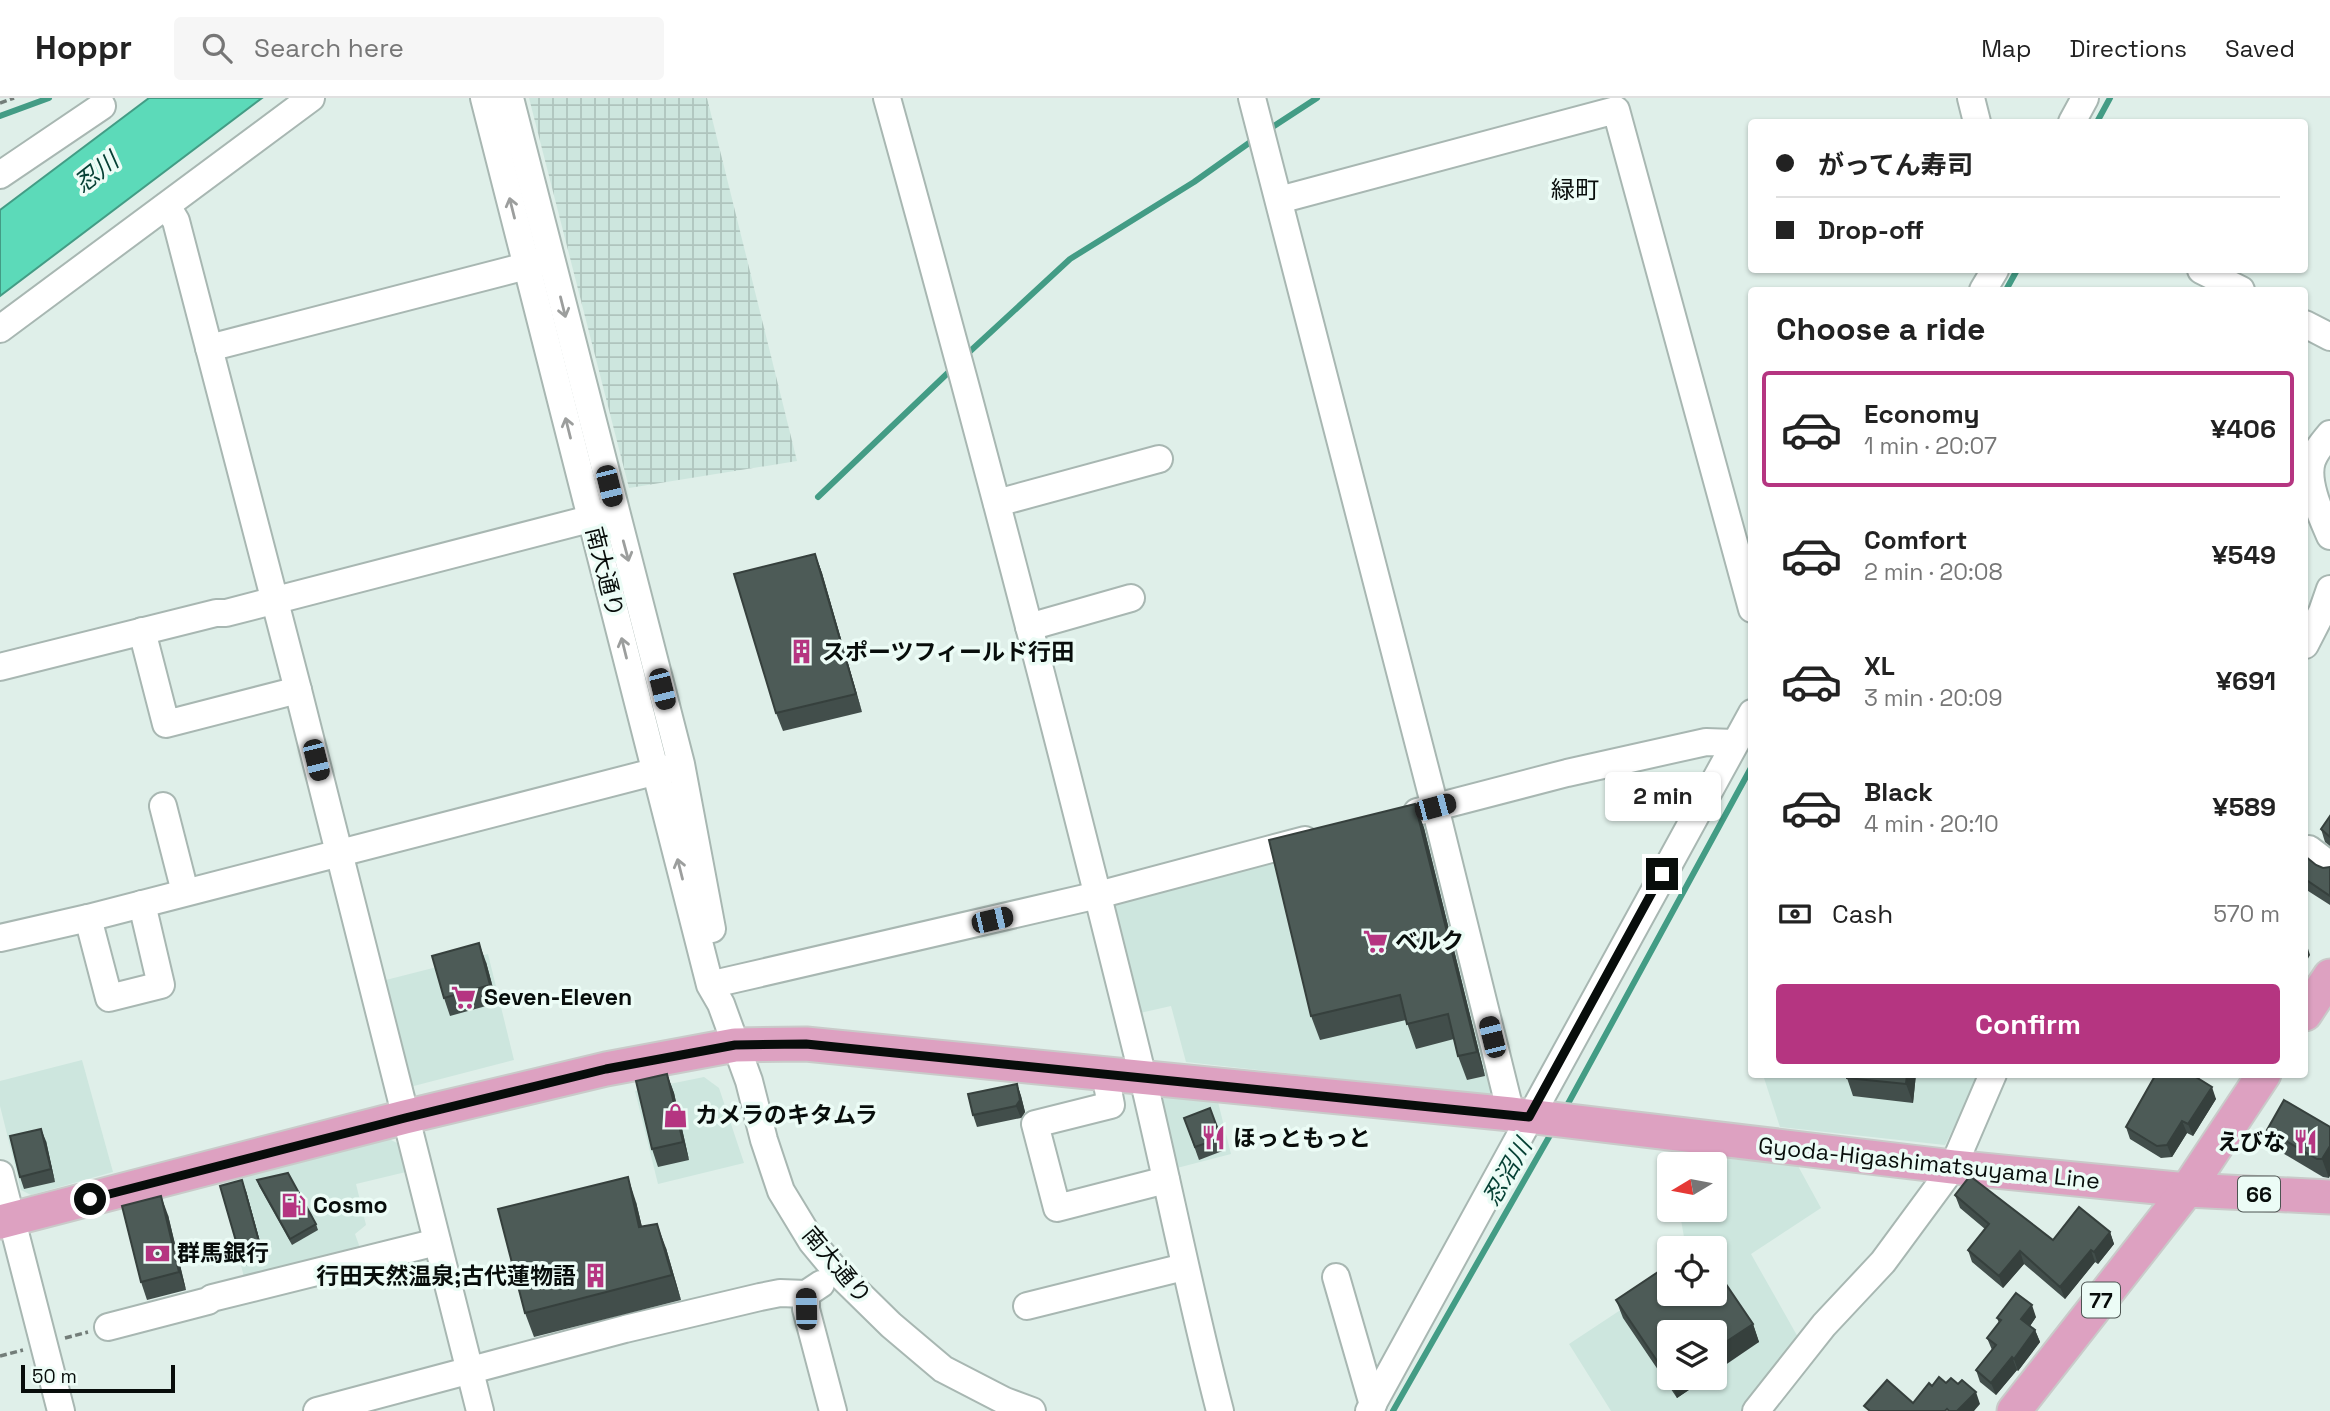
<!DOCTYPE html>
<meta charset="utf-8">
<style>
body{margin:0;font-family:"Space Grotesk","Noto Sans JP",sans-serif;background:#f6f6f6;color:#222;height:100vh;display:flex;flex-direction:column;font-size:26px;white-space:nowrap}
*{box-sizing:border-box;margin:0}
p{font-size:23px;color:#767676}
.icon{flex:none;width:38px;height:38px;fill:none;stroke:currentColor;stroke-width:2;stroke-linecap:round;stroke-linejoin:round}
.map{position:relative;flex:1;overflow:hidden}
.sheet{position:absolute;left:1748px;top:189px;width:560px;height:791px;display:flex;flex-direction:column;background:#fff;border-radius:7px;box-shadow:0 2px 5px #0004}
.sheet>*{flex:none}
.hud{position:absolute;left:1748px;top:21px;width:560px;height:154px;border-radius:7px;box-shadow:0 2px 5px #0004;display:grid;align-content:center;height:154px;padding:0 28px;background:#fff}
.needle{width:46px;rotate:260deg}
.controls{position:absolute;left:1657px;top:1054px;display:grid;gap:14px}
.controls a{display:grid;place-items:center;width:70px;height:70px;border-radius:7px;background:#fff;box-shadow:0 2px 5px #0004;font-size:35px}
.scale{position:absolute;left:21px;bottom:18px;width:154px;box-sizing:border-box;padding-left:7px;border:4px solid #080d0b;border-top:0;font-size:19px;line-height:24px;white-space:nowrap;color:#080d0b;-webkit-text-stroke:5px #ecfcf6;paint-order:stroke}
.end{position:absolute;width:32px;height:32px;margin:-16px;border:9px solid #080d0b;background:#fff;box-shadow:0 0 0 4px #fff}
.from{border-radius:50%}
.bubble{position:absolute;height:49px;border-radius:7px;background:#fff;box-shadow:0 2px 5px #0004;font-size:23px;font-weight:700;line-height:49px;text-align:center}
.car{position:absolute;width:21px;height:42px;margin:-21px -10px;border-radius:9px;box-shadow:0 0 5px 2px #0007;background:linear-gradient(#222 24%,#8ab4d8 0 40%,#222 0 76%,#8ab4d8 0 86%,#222 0)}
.hud b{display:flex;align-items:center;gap:24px;height:66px;font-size:26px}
.hud b+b{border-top:2px solid #e0e0e0}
.hud i{width:18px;height:18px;background:#222}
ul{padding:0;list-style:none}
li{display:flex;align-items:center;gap:21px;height:116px;margin:0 14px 10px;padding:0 14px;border:4px solid transparent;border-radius:7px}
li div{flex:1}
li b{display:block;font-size:26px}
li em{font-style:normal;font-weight:700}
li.selected{border-color:#b53581}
li>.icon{width:63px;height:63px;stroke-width:1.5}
h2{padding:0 28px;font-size:32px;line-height:84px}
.pay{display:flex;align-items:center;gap:18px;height:77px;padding:0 28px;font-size:26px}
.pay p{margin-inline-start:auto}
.button{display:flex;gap:14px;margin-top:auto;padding:14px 28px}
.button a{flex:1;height:80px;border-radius:7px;background:#b53581;color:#fff;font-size:28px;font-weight:700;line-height:80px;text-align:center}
header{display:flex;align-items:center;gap:42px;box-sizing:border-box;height:98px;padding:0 35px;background:#fff;border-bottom:2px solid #e0e0e0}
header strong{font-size:33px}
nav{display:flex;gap:38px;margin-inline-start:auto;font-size:24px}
.search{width:490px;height:63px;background:#f6f6f6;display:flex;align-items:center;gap:18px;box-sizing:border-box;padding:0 24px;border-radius:7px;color:#767676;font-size:26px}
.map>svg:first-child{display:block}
</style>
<header>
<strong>Hoppr</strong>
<div class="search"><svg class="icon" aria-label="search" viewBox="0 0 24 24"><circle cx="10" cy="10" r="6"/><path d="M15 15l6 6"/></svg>Search here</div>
<nav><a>Map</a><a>Directions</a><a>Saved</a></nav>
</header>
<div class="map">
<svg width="2330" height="1313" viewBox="0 0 2330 1313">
<defs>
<pattern id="industrial-grid" width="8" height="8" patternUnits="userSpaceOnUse" patternTransform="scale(1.75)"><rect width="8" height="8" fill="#cde6de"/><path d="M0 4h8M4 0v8" fill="none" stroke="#afc4bd"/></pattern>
</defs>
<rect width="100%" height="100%" fill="#dfefe9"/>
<g fill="#cde6de" fill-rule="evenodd">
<polygon points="1425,721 1496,998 1186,964 1171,908 1140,915 1113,811 1119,801"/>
<polygon points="488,856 514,962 406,990 378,884"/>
<polygon points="82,962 113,1074 31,1097 21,1092 0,1008 0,983"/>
<polygon points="1763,977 1980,977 1945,1047 1780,1029"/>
<polygon points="704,979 719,990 744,1065 658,1086 635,993"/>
<polygon points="1156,998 1218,1004 1231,1056 1173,1071"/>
<polygon points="389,1041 405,1049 410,1073 356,1086 366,1127 355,1136 360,1150 246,1187 220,1085"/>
<path d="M 1667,1054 L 1798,1068 L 1821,1110 L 1751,1156 L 1799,1241 L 1742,1313 L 1611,1313 L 1569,1246 L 1669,1180 L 1670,1195 L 1715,1195 L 1715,1150 L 1686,1150 L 1679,1111 L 1715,1111 L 1715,1066 L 1670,1066 ZM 1670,1234 L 1715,1234 L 1715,1279 L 1670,1279 Z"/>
</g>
<polygon fill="url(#industrial-grid)" points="529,0 707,0 797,363 629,390"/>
<polygon fill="#5cdab9" stroke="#439c85" stroke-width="2" points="149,0 262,0 0,198 0,112"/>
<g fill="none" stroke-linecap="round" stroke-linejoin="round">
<g stroke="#439c85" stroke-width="6">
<polyline points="0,18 49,0"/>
<polyline points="2097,24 2110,0"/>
<polyline points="1268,32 1317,0"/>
<polyline points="2006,192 2017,172"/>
<polyline points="966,257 1070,161 1194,84 1256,40"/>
<polyline points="818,399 953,270"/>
<polyline points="1564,1013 1752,668"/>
<polyline points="1393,1313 1553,1032"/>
</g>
<defs>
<g id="minor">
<polyline points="484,0 710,887 721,906 749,983 764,1042 781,1093 812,1144 837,1174 891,1227 943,1271 1005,1303 1032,1313"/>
<polyline points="510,0 681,666 712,831"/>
<path d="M 887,0 C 975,317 1058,635 1137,955 C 1166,1074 1189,1194 1220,1313"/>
<polyline points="1252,0 1435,709 1511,1016"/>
<polyline points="1971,0 1977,24"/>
<polyline points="2072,24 2085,0"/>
<polyline points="0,77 102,8"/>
<polyline points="1279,102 1616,12 1752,511"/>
<polyline points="167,108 176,123 298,592 480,1313"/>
<polyline points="2201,172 2241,192"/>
<polyline points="1983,192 1995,172"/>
<polyline points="2305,226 2330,239"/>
<polyline points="0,231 311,0"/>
<polyline points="209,250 542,164"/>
<path d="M 2330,336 C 2324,343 2315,354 2312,363 C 2305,384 2322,419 2330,438"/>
<polyline points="997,405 1159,361"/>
<polyline points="1029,529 1131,500"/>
<polyline points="142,533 166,626 298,592"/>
<polyline points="2305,547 2322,514 2330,491"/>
<polyline points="0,569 216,515 226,515 609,416"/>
<polyline points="163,708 185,794"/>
<polyline points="1417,714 1567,675 1706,644 1734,645"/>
<polyline points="2309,751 2330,767"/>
<polyline points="88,820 109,900 161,887 142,806"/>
<polyline points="0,840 88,820 673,669"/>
<polyline points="722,884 1098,797 1305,742"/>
<polyline points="1105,976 1111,1007 1035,1026 1057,1110 1166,1082"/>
<polyline points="0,1076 61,1313"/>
<polyline points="1336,1179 1373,1307"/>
<polyline points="821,1186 806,1196 806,1211 833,1313"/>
<polyline points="1027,1208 1184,1169"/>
<polyline points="108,1229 208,1203 212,1200 437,1144"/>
<polyline points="317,1313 625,1231 760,1199 780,1195 806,1196"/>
<polyline points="1369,1313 1752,615"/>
<polyline points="1756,1313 1824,1227 1883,1164 1953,1069 1993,976"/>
</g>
<g id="major">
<polyline points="2305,916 2330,878"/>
<polyline points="0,1124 405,1019 606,971 735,947 806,946 1511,1016 1953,1069 2187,1092 2330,1099"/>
<polyline points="2014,1313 2187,1092 2264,976"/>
</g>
</defs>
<use href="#minor" stroke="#a8b7b2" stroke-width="30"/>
<use href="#major" stroke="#c9cac9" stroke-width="37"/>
<g stroke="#737d79" stroke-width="3.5" stroke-dasharray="7 3.5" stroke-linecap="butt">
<polyline points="0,5 14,0"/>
<polyline points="65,1240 88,1234"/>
<polyline points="0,1258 23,1252"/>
</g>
<use href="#minor" stroke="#fff" stroke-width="26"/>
<use href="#major" stroke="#dda1c1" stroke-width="33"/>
</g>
<g fill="#424e4b">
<polygon points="815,456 822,475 862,614 783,633 776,615"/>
<polygon points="1415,706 1424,730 1485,978 1467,982 1458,958 1454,941 1416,951 1406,922 1320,942 1311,918"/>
<polygon points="2330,718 2330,748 2325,744 2321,731"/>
<polygon points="2305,758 2316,767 2323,770 2330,769 2330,807 2305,791"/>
<polygon points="486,864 497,905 450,918 444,900"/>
<polygon points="667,976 674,995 689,1062 658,1069 652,1051"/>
<polygon points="1847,976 1916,976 1913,1005 1853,998 1847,980"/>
<polygon points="2197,977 2199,981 2216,1001 2193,1038 2187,1035 2172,1059 2161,1060 2130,1041 2126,1029"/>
<polygon points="1017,986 1021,998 1025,1014 1021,1020 977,1029 973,1017"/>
<polygon points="1210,1010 1225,1052 1199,1062 1184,1020"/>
<polygon points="2330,1029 2329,1080 2323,1079 2274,1050 2267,1032"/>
<polygon points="46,1043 55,1084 24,1091 20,1079"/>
<polygon points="257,1082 316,1126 318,1132 292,1147 259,1088"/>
<polygon points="246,1093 265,1162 244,1168 240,1157"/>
<polygon points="1955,1097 2053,1142 2110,1134 2114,1146 2098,1166 2095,1164 2065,1201 2024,1166 2003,1190 1972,1164 1968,1152 1985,1131 1960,1110"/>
<polygon points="636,1104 642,1129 666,1150 681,1202 534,1239 525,1215"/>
<polygon points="168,1117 186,1192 147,1202 141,1184"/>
<polygon points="1616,1202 1753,1226 1759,1244 1670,1279 1708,1279 1677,1300 1623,1220"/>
<polygon points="2036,1219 2030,1228 2035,1232 2040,1244 2018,1273 2017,1272 1996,1297 1980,1284 1976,1272 1992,1252 1987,1240 1999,1225 1997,1220"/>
</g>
<g fill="#36403d">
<polygon points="815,456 822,475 862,614 856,596"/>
<polygon points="1415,706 1424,730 1485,978 1477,954"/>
<polygon points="2306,844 2310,857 2305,866 2305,846"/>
<polygon points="479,845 486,864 497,905 490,887"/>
<polygon points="667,976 674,995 689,1062 683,1044"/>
<polygon points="1907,976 1916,976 1913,1005 1906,986"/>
<polygon points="1017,986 1021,998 1025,1014 1021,1020 1016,1008"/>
<polygon points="2212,989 2216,1001 2193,1038 2188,1026"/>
<polygon points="2182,1023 2187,1035 2172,1059 2167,1047"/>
<polygon points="41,1031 46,1043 55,1084 51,1071"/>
<polygon points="2330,1048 2330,1078 2329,1080 2322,1061"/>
<polygon points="628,1079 636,1104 648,1154 639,1129"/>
<polygon points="242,1082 246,1093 265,1162 261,1151"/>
<polygon points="161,1098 168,1117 186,1192 179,1174"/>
<polygon points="657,1126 666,1150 681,1202 672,1177"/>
<polygon points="2110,1134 2114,1146 2098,1166 2094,1154"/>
<polygon points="2091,1152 2095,1164 2065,1201 2060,1189"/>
<polygon points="2020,1153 2024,1166 2003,1190 1999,1178"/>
<polygon points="2032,1207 2036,1219 2026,1234 2021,1221"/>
<polygon points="1753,1226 1759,1244 1715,1274 1715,1251"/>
<polygon points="2035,1232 2040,1244 2018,1273 2014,1261"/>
<polygon points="2012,1259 2017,1272 1996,1297 1991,1285"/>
<polygon points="1674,1279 1708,1279 1677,1300 1670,1282"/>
<polygon points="1976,1294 1980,1306 1974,1313 1957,1313"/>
</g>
<g fill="#4d5b57" stroke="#36403d" stroke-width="2">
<polygon points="815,456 856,596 776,615 734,476"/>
<polygon points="1415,706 1477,954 1458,958 1448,916 1407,926 1400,897 1311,918 1269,742"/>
<polygon points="2330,718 2330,739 2321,731"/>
<polygon points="2305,758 2316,767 2323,770 2330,769 2330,798 2305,781"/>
<polygon points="479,845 490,887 444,900 432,858"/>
<polygon points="667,976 683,1044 652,1051 636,983"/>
<polygon points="1847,976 1907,976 1906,986 1847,980"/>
<polygon points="2156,976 2197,976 2196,979 2212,989 2188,1026 2182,1023 2167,1047 2157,1048 2126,1029"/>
<polygon points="1017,986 1020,1002 1016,1008 973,1017 968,996"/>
<polygon points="2284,1002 2330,1029 2330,1048 2322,1061 2317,1061 2267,1032"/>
<polygon points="1210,1010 1221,1040 1195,1049 1184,1020"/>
<polygon points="41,1031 51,1071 20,1079 10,1038"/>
<polygon points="288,1075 316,1126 290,1141 257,1082"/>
<polygon points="1970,1078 2053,1142 2079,1109 2110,1134 2094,1154 2091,1152 2060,1189 2020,1153 1999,1178 1968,1152 1989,1126 1955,1097"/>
<polygon points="628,1079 639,1129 657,1126 672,1177 525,1215 498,1111"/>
<polygon points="242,1082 261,1151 240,1157 220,1088"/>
<polygon points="161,1098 179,1174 141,1184 122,1108"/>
<polygon points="1699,1146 1702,1150 1693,1150"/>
<polygon points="1670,1166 1670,1195 1715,1195 1715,1170 1753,1226 1715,1251 1715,1234 1670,1234 1670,1279 1674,1279 1670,1282 1616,1202"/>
<polygon points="2016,1195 2032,1207 2021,1221 2035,1232 2014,1261 2012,1259 1991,1285 1976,1272 1996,1247 1987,1240 2001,1222 1997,1220"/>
<polygon points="1939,1279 1946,1285 1951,1280 1958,1286 1962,1282 1976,1294 1957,1313 1949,1313 1947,1311 1945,1313 1870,1313 1864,1308 1887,1282 1913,1305 1929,1285 1932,1288"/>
</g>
<defs><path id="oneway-shaft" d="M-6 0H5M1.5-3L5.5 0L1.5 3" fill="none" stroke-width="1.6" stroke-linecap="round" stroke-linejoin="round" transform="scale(1.75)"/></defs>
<g stroke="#9c9e9d">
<use href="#oneway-shaft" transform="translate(512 110) rotate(-104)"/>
<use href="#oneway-shaft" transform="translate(563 209) rotate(76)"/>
<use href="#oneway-shaft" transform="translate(568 330) rotate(-104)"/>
<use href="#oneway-shaft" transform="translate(626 453) rotate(75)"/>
<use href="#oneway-shaft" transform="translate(624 550) rotate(-104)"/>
<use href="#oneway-shaft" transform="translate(680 771) rotate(-104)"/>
</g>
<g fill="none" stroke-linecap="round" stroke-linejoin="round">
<polyline stroke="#080d0b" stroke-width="9" points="90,1101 405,1020 606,971 735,947 806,946 1529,1019 1662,776"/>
</g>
<defs>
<symbol id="building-bare" viewBox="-9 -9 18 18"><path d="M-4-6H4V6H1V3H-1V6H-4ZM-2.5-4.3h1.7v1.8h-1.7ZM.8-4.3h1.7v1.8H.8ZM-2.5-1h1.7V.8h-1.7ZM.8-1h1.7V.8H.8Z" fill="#b53581" stroke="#ecfcf6" stroke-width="2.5" paint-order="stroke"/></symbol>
<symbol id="supermarket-bare" viewBox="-9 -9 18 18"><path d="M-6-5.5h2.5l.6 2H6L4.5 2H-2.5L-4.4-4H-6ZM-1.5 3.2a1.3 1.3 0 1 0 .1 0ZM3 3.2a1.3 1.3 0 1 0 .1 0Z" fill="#b53581" stroke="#ecfcf6" stroke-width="2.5" paint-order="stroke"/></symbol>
<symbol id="shop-bare" viewBox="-9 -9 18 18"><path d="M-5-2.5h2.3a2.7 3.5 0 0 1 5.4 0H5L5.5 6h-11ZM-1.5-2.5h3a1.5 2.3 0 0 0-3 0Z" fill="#b53581" stroke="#ecfcf6" stroke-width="2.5" paint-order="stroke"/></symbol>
<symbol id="restaurant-bare" viewBox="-9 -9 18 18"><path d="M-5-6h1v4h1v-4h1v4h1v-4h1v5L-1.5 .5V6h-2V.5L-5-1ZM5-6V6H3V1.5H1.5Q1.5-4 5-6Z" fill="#b53581" stroke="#ecfcf6" stroke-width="2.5" paint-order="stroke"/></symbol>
<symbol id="fuel-bare" viewBox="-9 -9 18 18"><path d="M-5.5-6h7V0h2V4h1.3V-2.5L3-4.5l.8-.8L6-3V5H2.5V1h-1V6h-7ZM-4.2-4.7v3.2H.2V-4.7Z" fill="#b53581" stroke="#ecfcf6" stroke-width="2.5" paint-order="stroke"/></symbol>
<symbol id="bank-bare" viewBox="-9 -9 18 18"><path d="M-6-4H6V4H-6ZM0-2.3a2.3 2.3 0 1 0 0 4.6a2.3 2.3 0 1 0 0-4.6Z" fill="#b53581" stroke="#ecfcf6" stroke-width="2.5" paint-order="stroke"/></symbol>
</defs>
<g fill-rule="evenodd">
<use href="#building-bare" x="784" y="536" width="35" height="35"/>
<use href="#supermarket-bare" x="1358" y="826" width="35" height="35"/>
<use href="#supermarket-bare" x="446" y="882" width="35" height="35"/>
<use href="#shop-bare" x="658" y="1000" width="35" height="35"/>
<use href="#restaurant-bare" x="1196" y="1022" width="35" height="35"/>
<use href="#restaurant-bare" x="2288" y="1026" width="35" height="35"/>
<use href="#fuel-bare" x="276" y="1090" width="35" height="35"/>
<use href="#bank-bare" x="140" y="1138" width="35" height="35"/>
<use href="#building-bare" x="578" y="1160" width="35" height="35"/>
</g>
<g text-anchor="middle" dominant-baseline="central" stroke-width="7" stroke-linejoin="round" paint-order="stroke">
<g fill="#ecfcf6" stroke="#4c5552" stroke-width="2">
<rect x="2238" y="1078.5" width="42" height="35" rx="5"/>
<rect x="2082" y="1184.5" width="38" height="35" rx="5"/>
</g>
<g font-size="21" font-weight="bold" fill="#080d0b">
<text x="2259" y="1096">66</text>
<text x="2101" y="1202">77</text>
</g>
<g font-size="23" fill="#080d0b" stroke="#ecfcf6">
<text transform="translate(605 474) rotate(76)">南大通り</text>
<text transform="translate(1929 1065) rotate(6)">Gyoda-Higashimatsuyama Line</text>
<text transform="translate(837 1167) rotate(50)">南大通り</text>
</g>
<g font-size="23" font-weight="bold" fill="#080d0b" stroke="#ecfcf6" text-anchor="start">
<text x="822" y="554">スポーツフィールド行田</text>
<text x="1395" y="843">ベルク</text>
<text x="484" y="899">Seven-Eleven</text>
<text x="695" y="1017">カメラのキタムラ</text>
<text x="1233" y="1040">ほっともっと</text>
<text x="2286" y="1044" text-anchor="end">えびな</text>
<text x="313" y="1107">Cosmo</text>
<text x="177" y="1155">群馬銀行</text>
<text x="576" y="1178" text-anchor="end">行田天然温泉;古代蓮物語</text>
</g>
<g font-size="24" font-style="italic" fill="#074135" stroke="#ecfcf6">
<text transform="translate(96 74) rotate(-38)">忍川</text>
<text transform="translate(1507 1074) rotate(-60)">忍沼川</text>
</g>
<g font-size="24" fill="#080d0b" stroke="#ecfcf6">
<text x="1575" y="91">緑町</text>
</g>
</g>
</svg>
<div class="controls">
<a><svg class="needle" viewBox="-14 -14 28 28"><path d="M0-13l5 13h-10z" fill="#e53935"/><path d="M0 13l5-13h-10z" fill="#767676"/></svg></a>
<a><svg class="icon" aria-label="locate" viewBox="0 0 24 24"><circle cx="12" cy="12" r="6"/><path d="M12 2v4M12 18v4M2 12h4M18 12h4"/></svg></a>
<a><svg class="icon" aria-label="layers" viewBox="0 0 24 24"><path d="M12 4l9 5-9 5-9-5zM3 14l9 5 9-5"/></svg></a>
</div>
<div class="scale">50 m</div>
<i class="end from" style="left:90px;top:1101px"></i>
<i class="end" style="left:1662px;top:776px"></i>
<div class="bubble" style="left:1605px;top:674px;width:116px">2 min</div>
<i class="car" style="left:609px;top:388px;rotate:166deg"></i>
<i class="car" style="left:662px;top:591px;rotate:166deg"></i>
<i class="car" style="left:316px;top:662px;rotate:166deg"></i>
<i class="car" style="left:1435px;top:709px;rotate:75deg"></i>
<i class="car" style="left:992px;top:822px;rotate:77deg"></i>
<i class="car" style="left:1492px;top:939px;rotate:346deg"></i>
<i class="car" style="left:806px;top:1211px;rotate:359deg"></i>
<div class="hud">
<b><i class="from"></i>がってん寿司</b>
<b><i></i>Drop-off</b>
</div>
<section class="sheet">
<h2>Choose a ride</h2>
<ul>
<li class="selected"><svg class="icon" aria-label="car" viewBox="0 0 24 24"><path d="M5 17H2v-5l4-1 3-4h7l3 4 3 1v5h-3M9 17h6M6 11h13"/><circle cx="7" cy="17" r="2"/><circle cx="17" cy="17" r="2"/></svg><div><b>Economy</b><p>1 min · 20:07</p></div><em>¥406</em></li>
<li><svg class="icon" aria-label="car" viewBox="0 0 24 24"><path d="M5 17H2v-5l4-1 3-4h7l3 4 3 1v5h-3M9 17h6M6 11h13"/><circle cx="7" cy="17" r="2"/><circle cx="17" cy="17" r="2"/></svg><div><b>Comfort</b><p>2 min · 20:08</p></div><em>¥549</em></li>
<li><svg class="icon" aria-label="car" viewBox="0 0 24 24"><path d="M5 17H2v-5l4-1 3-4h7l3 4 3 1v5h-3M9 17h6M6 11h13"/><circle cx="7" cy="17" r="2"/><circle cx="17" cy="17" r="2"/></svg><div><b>XL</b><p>3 min · 20:09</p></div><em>¥691</em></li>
<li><svg class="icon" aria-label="car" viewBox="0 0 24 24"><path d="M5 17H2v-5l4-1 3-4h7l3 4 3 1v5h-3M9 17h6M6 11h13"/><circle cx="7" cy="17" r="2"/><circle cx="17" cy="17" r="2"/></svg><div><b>Black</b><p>4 min · 20:10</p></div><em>¥589</em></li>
</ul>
<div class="pay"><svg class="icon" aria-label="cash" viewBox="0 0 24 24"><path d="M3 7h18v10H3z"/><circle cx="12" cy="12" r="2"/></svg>Cash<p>570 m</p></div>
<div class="button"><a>Confirm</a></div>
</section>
</div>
